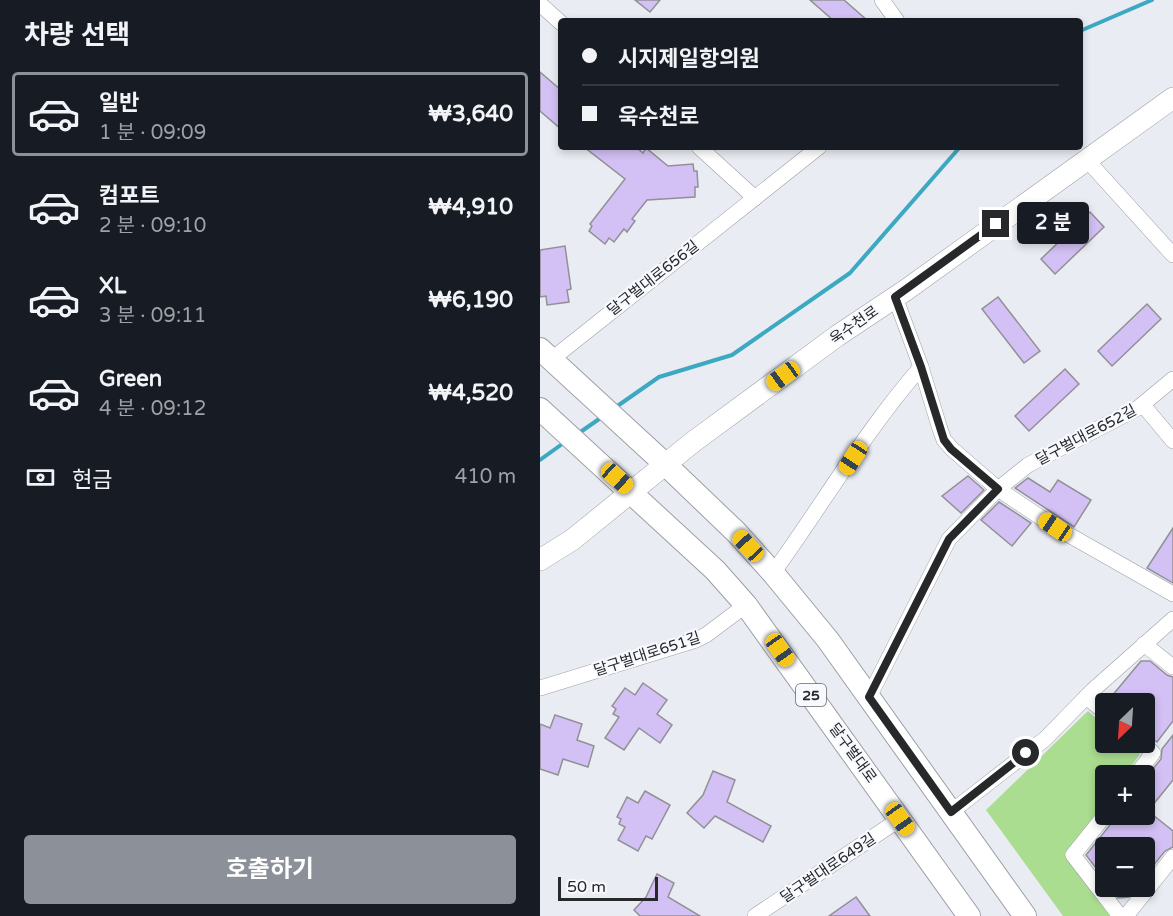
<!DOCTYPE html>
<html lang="ko">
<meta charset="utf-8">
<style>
body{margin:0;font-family:"Varela Round","Noto Sans KR",sans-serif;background:#242831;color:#f1f3f6;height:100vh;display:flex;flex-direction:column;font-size:22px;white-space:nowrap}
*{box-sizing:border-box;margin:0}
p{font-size:20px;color:#9ea1a6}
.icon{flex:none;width:33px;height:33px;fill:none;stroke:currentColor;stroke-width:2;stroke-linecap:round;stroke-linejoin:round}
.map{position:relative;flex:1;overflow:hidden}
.sheet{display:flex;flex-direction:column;background:#171b24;width:540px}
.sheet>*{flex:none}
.hud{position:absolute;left:18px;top:18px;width:525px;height:132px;border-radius:6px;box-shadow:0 3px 9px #0003;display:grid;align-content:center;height:132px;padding:0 24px;background:#171b24}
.needle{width:39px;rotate:205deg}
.fabs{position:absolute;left:555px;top:693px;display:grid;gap:12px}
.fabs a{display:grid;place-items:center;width:60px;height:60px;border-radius:6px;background:#171b24;box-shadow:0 3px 9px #0003;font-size:30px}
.scale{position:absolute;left:18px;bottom:15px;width:100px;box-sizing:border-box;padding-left:6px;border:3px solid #27282a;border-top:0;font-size:16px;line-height:21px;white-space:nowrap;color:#27282a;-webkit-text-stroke:4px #f7f9fe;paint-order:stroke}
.end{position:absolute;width:27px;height:27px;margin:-14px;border:8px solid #27282a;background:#fff;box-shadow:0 0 0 3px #fff}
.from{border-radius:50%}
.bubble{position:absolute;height:42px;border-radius:6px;background:#171b24;box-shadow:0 3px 9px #0003;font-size:20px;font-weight:700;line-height:42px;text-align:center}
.car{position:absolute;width:18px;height:36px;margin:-18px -9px;border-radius:8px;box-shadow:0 0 4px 2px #0007;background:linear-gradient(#f5c518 24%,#345 0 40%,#f5c518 0 76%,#345 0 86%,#f5c518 0)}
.hud b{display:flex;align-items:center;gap:21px;height:57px;font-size:22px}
.hud b+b{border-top:2px solid #363941}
.hud i{width:15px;height:15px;background:#f1f3f6}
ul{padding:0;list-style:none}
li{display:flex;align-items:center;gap:18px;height:84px;margin:0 12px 9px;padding:0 12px;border:3px solid transparent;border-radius:6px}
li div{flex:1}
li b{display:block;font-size:22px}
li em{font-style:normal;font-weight:700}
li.current{border-color:#8c9099}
li>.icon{width:54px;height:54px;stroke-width:1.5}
h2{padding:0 24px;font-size:27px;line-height:72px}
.pay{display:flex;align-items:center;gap:15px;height:66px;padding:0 24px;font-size:22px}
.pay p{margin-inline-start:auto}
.primary-button{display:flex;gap:12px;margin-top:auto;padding:12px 24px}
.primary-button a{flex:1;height:69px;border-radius:6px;background:#8c9099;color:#fff;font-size:24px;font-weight:700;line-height:69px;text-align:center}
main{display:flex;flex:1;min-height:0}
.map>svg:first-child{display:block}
</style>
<main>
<section class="sheet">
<h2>차량 선택</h2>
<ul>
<li class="current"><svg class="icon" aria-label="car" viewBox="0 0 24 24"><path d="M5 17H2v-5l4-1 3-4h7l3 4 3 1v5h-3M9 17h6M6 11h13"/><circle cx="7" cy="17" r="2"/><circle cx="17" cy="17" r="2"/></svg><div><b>일반</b><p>1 분 · 09:09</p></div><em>₩3,640</em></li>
<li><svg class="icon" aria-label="car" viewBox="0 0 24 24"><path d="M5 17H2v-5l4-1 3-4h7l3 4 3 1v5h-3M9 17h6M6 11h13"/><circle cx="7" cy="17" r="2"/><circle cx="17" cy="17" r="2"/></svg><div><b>컴포트</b><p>2 분 · 09:10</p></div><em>₩4,910</em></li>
<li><svg class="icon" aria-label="car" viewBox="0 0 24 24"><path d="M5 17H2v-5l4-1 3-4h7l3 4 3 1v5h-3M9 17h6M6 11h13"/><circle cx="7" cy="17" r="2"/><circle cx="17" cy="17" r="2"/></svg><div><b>XL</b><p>3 분 · 09:11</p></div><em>₩6,190</em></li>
<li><svg class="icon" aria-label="car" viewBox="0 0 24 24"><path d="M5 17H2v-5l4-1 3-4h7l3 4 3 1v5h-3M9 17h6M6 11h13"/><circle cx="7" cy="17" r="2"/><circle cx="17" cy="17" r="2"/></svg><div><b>Green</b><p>4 분 · 09:12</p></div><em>₩4,520</em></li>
</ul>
<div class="pay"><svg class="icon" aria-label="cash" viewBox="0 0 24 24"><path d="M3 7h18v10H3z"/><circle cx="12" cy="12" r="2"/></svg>현금<p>410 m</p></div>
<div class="primary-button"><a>호출하기</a></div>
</section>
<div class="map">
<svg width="633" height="916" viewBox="0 0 633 916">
<rect width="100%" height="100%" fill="#e9ecf2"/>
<polygon fill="#aadd8f" points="548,711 565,726 566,742 586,743 600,754 585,775 566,776 565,801 526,855 570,916 523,916 446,810"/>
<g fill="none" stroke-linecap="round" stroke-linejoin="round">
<g stroke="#3da8c1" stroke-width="4">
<polyline points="540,31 612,0"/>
<polyline points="76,407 119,377 192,355 310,273 420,147"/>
<polyline points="39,433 62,417"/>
<polyline points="0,460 25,442"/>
</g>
</g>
<g fill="#d3c0f5" stroke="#929096" stroke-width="1.5">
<polygon points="95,0 120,0 110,12"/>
<polygon points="270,0 304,0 328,21 294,21"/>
<polygon points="0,72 21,90 21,129 0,111"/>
<polygon points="44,147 96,147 103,153 106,148 128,166 153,164 154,171 157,171 158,187 155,187 155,197 107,200 92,219 95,221 87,232 84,229 74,242 69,238 65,244 49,231 52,226 50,224 85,179"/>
<polygon points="550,212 564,227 515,274 501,259"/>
<polygon points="25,246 31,289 27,290 29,302 7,305 6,296 0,297 0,250"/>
<polygon points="458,297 500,351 484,363 442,309"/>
<polygon points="607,304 621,319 572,366 558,351"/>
<polygon points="525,369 539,384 489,431 475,416"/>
<polygon points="428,476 444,490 421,513 402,496"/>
<polygon points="488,478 510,492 518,480 551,500 534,527 475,488"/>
<polygon points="459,502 491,523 472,546 441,520"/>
<polygon points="633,528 633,583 607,568"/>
<polygon points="601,661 610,661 627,675 633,677 633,721 617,742 604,732 604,704 573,704 571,697"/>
<polygon points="103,683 127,700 117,714 132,725 120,743 99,728 84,750 65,738 79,717 73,714 76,709 72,706 85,688 95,695"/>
<polygon points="15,715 42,724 37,740 54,746 48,767 23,759 18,775 0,769 0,724 10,728"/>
<polygon points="633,735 633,780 608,811 633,831 633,847 625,851 604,877 604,848 566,848 566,881 546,855 574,820 576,814 604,814 604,780 621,759 622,749"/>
<polygon points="173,771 195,780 187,802 231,826 223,842 175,816 164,828 147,813 163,795"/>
<polygon points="105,791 130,805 112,839 106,836 98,851 78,840 85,827 79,824 81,819 77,817 87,797 98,803"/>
<polygon points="117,874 134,883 128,897 160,916 100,916 94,910 106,897"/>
<polygon points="570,886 597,886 589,897 578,898"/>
<polygon points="316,897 330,916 289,916"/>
</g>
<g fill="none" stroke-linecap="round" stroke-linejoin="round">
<defs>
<g id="street">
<polyline points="342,0 357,21"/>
<polyline points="0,4 21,23"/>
<polyline points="159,147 215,198"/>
<polyline points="546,159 633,255"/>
<polyline points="355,297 381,367 400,429 404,440 412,449 458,489 515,527 633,594"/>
<polyline points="12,359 279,147"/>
<polyline points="603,405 633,441"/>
<path d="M 233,573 C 283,504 325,431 381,367"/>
<polyline points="604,644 633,667"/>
<polyline points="0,688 156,640 166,635 206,605"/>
<polyline points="329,697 409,539 458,489 488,465 598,408 633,379"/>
<polyline points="546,697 566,713"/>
<polyline points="595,776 613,753 601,742"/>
<polyline points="411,812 505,739 553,690 633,619"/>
<polyline points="566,814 533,855 580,916"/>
<polyline points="215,916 360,819"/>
<polyline points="586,916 633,857"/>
</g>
<polyline id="secondary" points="0,560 32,540 153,442 297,336 366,290 633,98"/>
<g id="primary">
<polyline points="0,349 125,464 196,532 233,573 288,640 485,916"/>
<polyline points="0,409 175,570 206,605 429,916"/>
</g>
</defs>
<use href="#street" stroke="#9c9fa5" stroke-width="16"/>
<use href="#secondary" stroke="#9c9fa5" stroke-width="22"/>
<use href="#primary" stroke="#9c9fa5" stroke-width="24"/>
<use href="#street" stroke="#fff" stroke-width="15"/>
<use href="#secondary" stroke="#fff" stroke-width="21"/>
<use href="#primary" stroke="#fff" stroke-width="22"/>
</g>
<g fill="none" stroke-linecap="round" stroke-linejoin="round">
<polyline stroke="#27282a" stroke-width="8" points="456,224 355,297 381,367 404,440 411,449 458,489 409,539 329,697 411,812 486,753"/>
</g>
<g text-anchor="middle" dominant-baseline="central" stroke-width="4.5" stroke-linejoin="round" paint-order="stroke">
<rect fill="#f7f9fe" stroke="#65676a" stroke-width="1.5" x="256" y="684" width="30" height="22" rx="4.5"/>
<g font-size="14" font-weight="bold" fill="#27282a">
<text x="271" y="695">25</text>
</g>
<g font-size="15" fill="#27282a" stroke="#f7f9fe">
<text transform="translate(113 278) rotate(-38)">달구벌대로656길</text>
<text transform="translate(314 325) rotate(-35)">욱수천로</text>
<text transform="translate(546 435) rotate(-28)">달구벌대로652길</text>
<text transform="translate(107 654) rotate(-18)">달구벌대로651길</text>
<text transform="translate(313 753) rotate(54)">달구벌대로</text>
<text transform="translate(288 868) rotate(-34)">달구벌대로649길</text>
</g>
</g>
</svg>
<div class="fabs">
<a><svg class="needle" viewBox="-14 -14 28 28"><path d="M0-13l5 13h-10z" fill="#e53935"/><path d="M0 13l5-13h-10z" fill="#9ea1a6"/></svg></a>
<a>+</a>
<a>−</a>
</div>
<div class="scale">50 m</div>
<i class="end from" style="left:486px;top:753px"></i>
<i class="end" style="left:456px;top:224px"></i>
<div class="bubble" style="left:477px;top:202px;width:72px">2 분</div>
<i class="car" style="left:243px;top:376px;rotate:234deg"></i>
<i class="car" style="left:313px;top:458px;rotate:213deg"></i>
<i class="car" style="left:77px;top:478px;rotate:132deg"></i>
<i class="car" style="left:515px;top:527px;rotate:304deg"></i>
<i class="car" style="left:208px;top:546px;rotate:317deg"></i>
<i class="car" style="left:240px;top:650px;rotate:145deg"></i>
<i class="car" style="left:360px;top:819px;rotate:145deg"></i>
<div class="hud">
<b><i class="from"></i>시지제일항의원</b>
<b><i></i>욱수천로</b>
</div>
</div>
</main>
